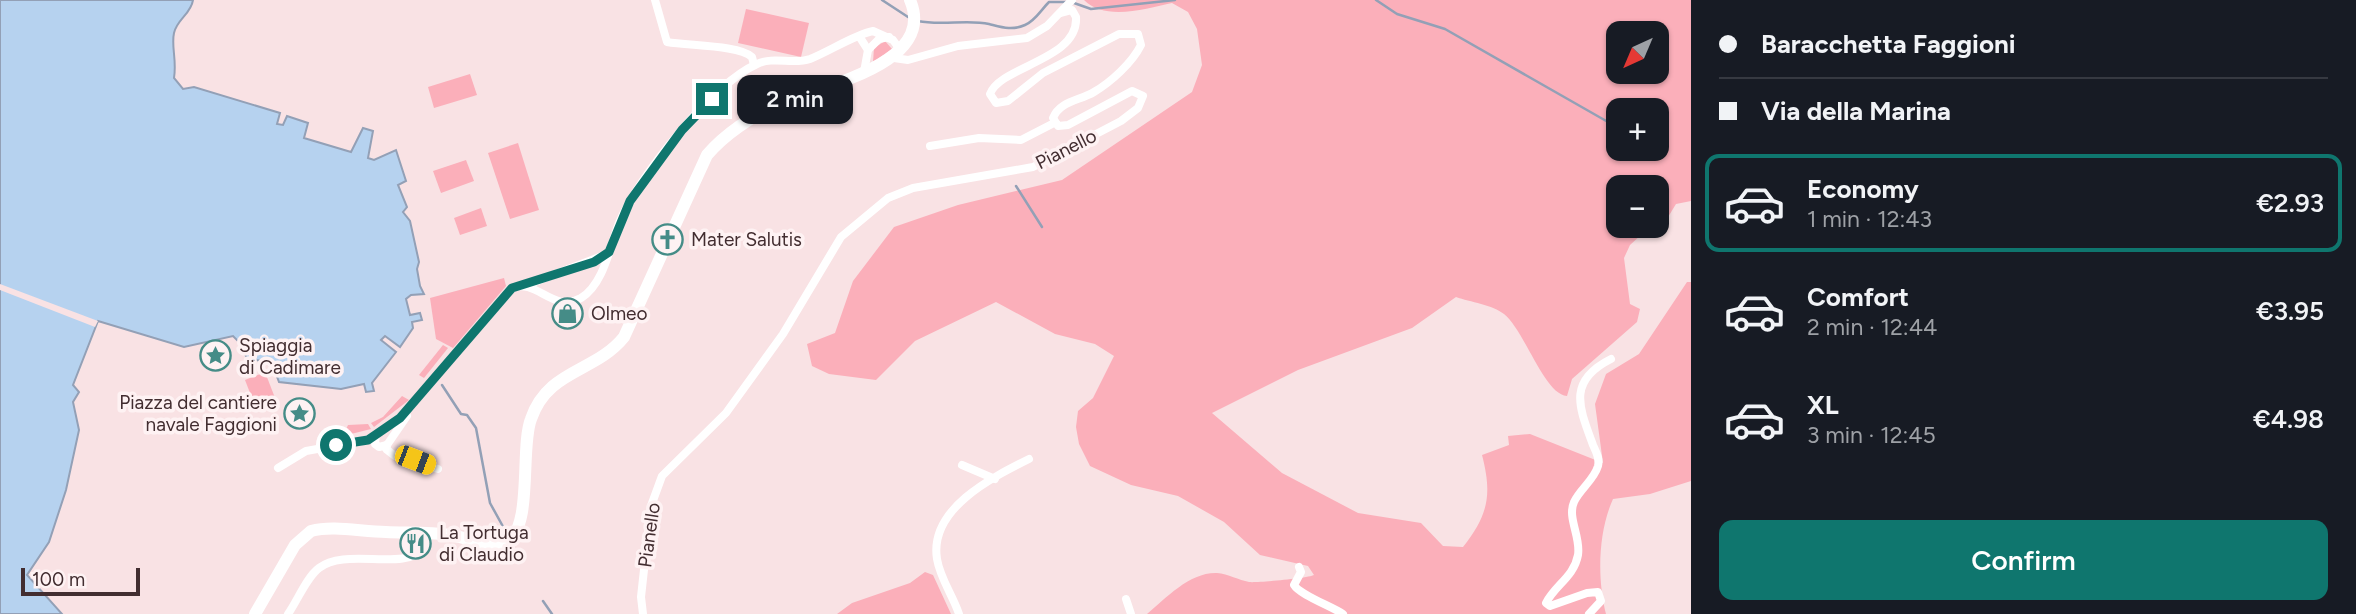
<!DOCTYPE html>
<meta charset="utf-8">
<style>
body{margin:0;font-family:Figtree,sans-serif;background:#20242c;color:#f1f3f6;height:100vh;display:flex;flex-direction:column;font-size:26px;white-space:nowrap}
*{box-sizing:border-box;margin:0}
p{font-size:23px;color:#9ea1a6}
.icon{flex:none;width:38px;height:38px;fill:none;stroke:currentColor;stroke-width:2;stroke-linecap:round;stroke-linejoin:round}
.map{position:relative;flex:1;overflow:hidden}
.drawer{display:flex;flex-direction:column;background:#171b24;width:665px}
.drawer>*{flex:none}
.guide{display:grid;align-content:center;height:154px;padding:0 28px;background:#171b24}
.needle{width:46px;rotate:224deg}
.tools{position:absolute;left:1606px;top:21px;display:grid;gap:14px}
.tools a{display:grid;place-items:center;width:63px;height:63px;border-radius:14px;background:#171b24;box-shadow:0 2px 5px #0004;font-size:35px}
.scale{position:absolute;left:21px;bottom:18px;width:119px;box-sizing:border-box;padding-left:7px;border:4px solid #422d30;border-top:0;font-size:19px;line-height:24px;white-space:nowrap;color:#422d30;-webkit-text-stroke:5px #fef2f3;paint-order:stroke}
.end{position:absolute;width:32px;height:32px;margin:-16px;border:9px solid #0f766e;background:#fff;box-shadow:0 0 0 4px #fff}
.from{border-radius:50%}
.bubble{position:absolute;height:49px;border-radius:14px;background:#171b24;box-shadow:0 2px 5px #0004;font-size:23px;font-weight:600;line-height:49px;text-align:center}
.car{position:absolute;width:21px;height:42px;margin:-21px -10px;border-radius:9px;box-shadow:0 0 5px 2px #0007;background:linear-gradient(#f5c518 24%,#345 0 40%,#f5c518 0 76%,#345 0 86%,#f5c518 0)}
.guide b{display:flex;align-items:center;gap:24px;height:66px;font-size:26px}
.guide b+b{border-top:2px solid #363941}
.guide i{width:18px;height:18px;background:#f1f3f6}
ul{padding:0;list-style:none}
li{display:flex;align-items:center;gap:21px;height:98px;margin:0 14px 10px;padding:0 14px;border:4px solid transparent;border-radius:14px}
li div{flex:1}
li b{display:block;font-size:26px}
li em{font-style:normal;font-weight:600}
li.active{border-color:#0f766e}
li>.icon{width:63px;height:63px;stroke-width:1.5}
.primary-button{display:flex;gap:14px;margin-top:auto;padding:14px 28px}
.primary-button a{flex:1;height:80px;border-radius:14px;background:#0f766e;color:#fff;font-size:28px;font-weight:600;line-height:80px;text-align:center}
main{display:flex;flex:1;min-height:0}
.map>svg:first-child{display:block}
</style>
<main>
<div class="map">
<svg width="1691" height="614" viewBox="0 0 1691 614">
<rect width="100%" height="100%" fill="#f9e2e4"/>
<g fill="#fbafba" fill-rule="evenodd">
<path d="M 1084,0 L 1691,0 L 1691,201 L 1676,204 L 1665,222 L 1642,234 L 1630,245 L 1624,258 L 1630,304 L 1640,309 L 1637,322 L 1572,379 L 1567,396 C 1544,394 1525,331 1504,314 C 1493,305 1470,302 1456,297 L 1412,328 L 1298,370 L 1212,413 L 1282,473 L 1358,513 L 1421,523 L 1443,546 L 1463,547 C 1489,514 1492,494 1482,455 L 1509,445 L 1508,436 L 1530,434 L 1603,463 L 1595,404 L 1606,374 L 1639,354 L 1687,282 L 1691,282 L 1691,481 L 1650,494 L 1613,499 C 1598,532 1597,579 1606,614 L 1147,614 C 1166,598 1190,572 1217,573 C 1228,574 1239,580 1249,582 C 1257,583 1309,578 1314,575 L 1308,566 L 1260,555 L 1224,522 L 1178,496 L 1131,485 L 1090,466 L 1079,444 L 1076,427 L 1078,411 L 1093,398 L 1114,356 L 1095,344 L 1055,334 L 996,302 L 915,341 L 876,380 L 829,374 L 812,366 L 807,344 L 835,333 L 853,281 L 894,227 L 958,205 L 1062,180 L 1192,92 L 1202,65 L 1197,29 L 1188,12 L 1172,3 C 1146,9 1104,21 1084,0 ZM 1619,33 L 1657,33 L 1657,72 L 1619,72 ZM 1619,110 L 1657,110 L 1657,149 L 1619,149 ZM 1619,187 L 1657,187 L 1657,226 L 1619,226 Z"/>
<polygon points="746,9 809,23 801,57 738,43"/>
<polygon points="885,41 892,49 873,62 874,48"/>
<polygon points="470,74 477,95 434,108 428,87"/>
<polygon points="518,143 539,210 510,219 488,153"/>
<polygon points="466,160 474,181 441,193 433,171"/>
<polygon points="481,208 487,226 460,235 454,218"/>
<polygon points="504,278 506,286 453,348 436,339 430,298"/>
<polygon points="443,345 448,348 424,378 419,375"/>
<polygon points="265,372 277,403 257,411 245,380"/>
<polygon points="402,396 409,400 374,427 371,423 383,417"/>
<polygon points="368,424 371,429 343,436 348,425"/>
<polygon points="925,572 933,575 951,614 837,614 852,603 910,583"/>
</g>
<path fill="#b6d2ef" stroke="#93a0b6" stroke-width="2" d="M 0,0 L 193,0 C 191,14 177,19 174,33 C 171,46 177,60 174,78 L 183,89 L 194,87 L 280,113 L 277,124 L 283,125 L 287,116 L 308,123 L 304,138 L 351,152 L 363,128 L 373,131 L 368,158 L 374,160 L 396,150 L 406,181 L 398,185 L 407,207 L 403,212 L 410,221 L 419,262 L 417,269 L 420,286 L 424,294 L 411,295 L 406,299 L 410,315 L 420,313 L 422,320 L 412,322 L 413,328 L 400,347 L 385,336 L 381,340 L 396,352 L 372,383 L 374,391 L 366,392 L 364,384 L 341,389 L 279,382 C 274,367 265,356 248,362 L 242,345 L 233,336 L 184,347 L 98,321 L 73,385 L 79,392 L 73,402 L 79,430 L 66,490 L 49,542 L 27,575 L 62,614 L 0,614 Z"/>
<polygon fill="#f9e2e4" points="0,284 98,321 95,327 0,290"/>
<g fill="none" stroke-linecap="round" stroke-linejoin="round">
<g stroke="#93a0b6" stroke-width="2.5">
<polyline points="882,0 908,17"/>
<polyline points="1376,0 1397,14 1445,29 1608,122"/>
<polyline points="1074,3 1091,9 1175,0"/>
<path d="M 918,21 C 941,26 968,19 989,24 C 1001,27 1012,31 1025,25 C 1035,21 1041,10 1049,2 L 1067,2"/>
<polyline points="1016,186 1042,227"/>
<polyline points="442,385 461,414 467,415 476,428 490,503 506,532"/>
<polyline points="543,601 552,614"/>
</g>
<g stroke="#fff" stroke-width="8">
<path d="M 655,0 L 667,42 C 689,46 739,45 752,57 L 754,65"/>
<polyline points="859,36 868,50 864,72"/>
<polyline points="868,50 879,39 889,37"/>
<polyline points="894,58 908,60 958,46 1027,38 1047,26 1072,0"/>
<polyline points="930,146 979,138 1021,140 1054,123"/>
<polyline points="527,285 607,254"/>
<polyline points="376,434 375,444 379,447 387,445"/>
<polyline points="387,445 386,449 395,456 438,469"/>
<polyline points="387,445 407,416"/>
<polyline points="962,465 995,479"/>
<path d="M 278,468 L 306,451 L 368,440 L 400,418 L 512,288 C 537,278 553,314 581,298 C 604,284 610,246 619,223 C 638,177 712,84 757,64 C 774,56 793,65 810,59 C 828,52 856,34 873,31 L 893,40 L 901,51"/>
<path d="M 1299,567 L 1301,572 L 1294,585 C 1300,595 1331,606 1343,614"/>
<polyline points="1126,599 1131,614"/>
<path d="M 288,614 C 298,600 306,578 319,568 C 346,547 403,572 426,548 L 429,533"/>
<path d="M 643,614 L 641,597 L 651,506 L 662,476 L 726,413 L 783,334 L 841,237 L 888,198 L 913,188 L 1033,167 L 1121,121 L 1138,108 L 1143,96 L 1132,91 L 1068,125 L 1058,126 L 1053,118 C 1060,101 1079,101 1094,92 C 1111,82 1132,63 1141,45 L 1138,34 L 1119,34 L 1043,73 L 1008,101 L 996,103 L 990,94 C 1000,66 1079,60 1076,17 L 1072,10 L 1061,13"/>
<path d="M 959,614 C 953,596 940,578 937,559 C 929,509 991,478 1029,459"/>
<path d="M 1589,614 L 1601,601 L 1598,592 L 1587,593 L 1550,606 L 1546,603 C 1555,585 1574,577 1578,555 C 1581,537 1567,518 1574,502 C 1580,489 1594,480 1598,466 C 1600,458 1596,452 1593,445 C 1579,407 1567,381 1611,359"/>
</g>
<path stroke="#fff" stroke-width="12" d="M 255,614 L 295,545 L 311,531 C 334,525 362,532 386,532 C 407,533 428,532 450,535 C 466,537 492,550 507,541 C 533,528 520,447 531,419 C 548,369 595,373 624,337 L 707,155 C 725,134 752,116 777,105 C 817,86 938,66 910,0"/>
</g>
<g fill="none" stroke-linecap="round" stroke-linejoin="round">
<polyline stroke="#0f766e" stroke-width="9" points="336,445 368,440 400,418 512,288 594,262 609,252 630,201 682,130 712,99"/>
</g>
<defs>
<symbol id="church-ring" viewBox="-11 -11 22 22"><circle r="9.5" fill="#fef2f3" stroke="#458c87" stroke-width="1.5"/><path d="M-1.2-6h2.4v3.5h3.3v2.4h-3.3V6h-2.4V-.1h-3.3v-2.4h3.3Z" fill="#458c87"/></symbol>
<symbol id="shop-ring" viewBox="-11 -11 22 22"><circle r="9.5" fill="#fef2f3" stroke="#458c87" stroke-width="1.5"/><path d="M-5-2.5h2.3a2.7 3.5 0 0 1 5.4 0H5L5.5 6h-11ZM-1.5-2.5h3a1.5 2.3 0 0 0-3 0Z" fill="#458c87"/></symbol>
<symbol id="sight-ring" viewBox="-11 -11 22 22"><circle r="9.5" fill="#fef2f3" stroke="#458c87" stroke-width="1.5"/><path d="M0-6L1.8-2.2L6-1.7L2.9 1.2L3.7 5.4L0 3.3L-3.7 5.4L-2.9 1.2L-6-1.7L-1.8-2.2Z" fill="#458c87"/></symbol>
<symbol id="restaurant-ring" viewBox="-11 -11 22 22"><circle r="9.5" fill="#fef2f3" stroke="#458c87" stroke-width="1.5"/><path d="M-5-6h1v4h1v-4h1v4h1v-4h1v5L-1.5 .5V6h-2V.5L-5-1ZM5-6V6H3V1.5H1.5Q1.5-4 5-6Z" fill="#458c87"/></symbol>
</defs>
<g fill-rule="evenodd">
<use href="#church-ring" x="650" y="222" width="35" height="35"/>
<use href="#shop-ring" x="550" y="296" width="35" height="35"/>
<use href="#sight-ring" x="198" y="338" width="35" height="35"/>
<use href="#sight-ring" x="282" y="396" width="35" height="35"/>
<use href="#restaurant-ring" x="398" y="526" width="35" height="35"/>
</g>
<g text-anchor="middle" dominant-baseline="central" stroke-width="7" stroke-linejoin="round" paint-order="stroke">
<g font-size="19" fill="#422d30" stroke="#fef2f3">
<text transform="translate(1066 149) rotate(-27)">Pianello</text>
<text transform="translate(649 535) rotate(-82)">Pianello</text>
</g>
<g font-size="19" fill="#422d30" stroke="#fef2f3" text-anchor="start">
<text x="691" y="239">Mater Salutis</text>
<text x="591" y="313">Olmeo</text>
<text x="239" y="345">Spiaggia<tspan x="239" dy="22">di Cadimare</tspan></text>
<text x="277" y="402" text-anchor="end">Piazza del cantiere<tspan x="277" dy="22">navale Faggioni</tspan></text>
<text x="439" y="532">La Tortuga<tspan x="439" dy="22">di Claudio</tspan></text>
</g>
</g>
</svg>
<div class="tools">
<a><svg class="needle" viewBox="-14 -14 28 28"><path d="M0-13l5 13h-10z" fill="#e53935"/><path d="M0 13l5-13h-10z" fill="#9ea1a6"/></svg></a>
<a>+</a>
<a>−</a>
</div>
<div class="scale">100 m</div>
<i class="end from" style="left:336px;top:445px"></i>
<i class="end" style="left:712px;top:99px"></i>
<div class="bubble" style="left:737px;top:75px;width:116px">2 min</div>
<i class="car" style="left:415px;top:460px;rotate:111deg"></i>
</div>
<section class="drawer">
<div class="guide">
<b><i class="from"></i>Baracchetta Faggioni</b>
<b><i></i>Via della Marina</b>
</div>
<ul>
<li class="active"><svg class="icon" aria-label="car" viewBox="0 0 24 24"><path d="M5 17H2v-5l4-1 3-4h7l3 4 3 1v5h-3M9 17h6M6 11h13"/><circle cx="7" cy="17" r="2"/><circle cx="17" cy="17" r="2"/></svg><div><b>Economy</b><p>1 min · 12:43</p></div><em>€2.93</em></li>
<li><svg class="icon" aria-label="car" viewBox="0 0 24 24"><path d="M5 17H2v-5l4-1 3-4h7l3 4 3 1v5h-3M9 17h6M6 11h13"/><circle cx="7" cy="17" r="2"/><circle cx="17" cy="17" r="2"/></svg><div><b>Comfort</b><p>2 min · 12:44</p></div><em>€3.95</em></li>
<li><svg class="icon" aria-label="car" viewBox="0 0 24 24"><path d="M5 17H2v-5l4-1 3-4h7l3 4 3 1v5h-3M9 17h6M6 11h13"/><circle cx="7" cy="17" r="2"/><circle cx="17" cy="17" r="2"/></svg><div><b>XL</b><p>3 min · 12:45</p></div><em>€4.98</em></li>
</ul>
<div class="primary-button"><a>Confirm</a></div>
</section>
</main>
